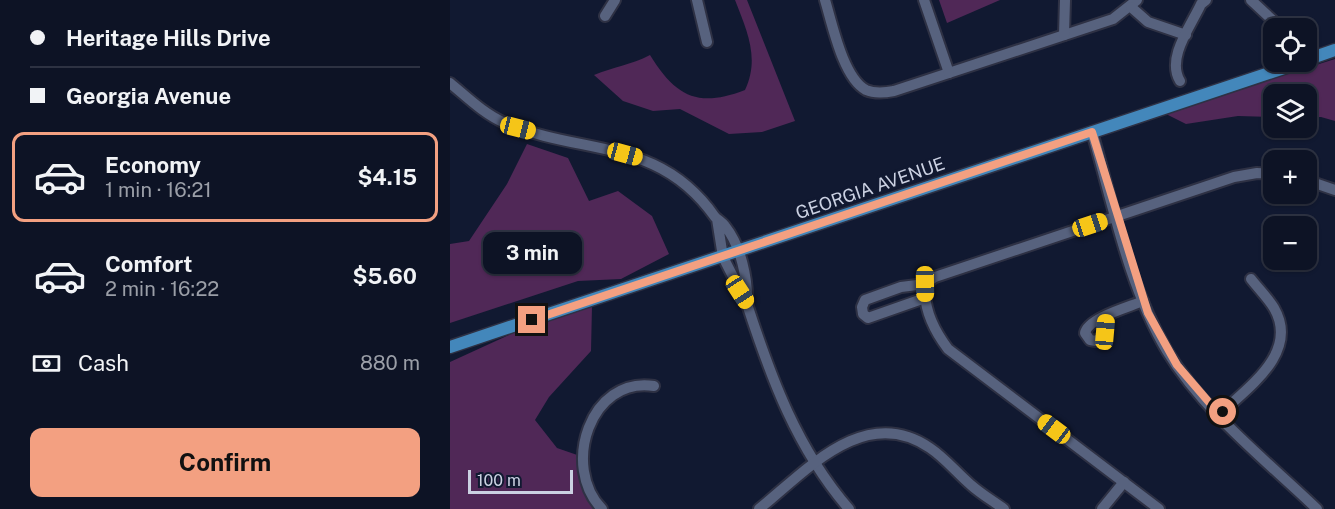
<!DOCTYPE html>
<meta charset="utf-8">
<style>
body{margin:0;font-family:"Public Sans",sans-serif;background:#1b2032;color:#f1f3f6;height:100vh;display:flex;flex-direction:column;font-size:22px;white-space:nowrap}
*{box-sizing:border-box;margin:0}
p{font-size:20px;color:#9a9ea7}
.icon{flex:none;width:33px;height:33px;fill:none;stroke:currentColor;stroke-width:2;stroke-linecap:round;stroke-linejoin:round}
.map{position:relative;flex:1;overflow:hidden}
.side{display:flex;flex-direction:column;background:#0d1325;width:450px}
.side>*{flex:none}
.guide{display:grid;align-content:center;height:132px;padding:0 30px;background:#0d1325}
.controls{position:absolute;left:813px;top:18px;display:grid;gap:12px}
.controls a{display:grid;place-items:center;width:54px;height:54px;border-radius:12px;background:#0d1325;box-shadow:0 2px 4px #0004,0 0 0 2px #2d3242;font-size:30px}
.scale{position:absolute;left:18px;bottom:15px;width:105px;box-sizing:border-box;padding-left:6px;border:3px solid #cbd1e2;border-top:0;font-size:16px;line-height:21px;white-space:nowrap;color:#cbd1e2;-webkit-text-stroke:4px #111931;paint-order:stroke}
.end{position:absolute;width:27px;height:27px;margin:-14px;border:8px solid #f3a081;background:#111;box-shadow:0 0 0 3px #111}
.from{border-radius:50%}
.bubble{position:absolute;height:42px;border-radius:12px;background:#0d1325;box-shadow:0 2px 4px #0004,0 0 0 2px #2d3242;font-size:20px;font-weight:700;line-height:42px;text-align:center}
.car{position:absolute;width:18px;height:36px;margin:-18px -9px;border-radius:8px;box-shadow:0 0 4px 2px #0007;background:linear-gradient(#f5c518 24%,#345 0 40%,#f5c518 0 76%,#345 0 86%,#f5c518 0)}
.guide b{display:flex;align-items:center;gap:21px;height:57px;font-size:22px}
.guide b+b{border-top:2px solid #2d3242}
.guide i{width:15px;height:15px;background:#f1f3f6}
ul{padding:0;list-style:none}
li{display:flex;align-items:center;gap:18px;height:90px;margin:0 12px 9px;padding:0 18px;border:3px solid transparent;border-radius:12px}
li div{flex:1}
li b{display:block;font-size:22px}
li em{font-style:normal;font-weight:700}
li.current{border-color:#f3a081}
li>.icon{width:54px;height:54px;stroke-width:1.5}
.pay{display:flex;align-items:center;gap:15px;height:66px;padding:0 30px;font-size:22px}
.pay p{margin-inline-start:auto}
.cta{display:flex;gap:12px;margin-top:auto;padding:12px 30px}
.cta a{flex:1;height:69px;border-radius:12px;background:#f3a081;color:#111;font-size:24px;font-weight:700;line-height:69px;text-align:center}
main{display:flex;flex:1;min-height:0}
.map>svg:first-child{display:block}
</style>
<main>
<section class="side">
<div class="guide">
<b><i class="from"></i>Heritage Hills Drive</b>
<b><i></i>Georgia Avenue</b>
</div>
<ul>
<li class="current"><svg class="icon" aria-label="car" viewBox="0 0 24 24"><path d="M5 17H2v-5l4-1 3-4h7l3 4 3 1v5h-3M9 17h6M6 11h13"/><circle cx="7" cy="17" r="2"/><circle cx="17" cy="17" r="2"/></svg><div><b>Economy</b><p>1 min · 16:21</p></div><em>$4.15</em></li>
<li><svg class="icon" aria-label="car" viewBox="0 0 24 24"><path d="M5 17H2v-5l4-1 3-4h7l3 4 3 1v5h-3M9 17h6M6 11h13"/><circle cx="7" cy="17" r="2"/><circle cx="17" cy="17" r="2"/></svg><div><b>Comfort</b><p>2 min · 16:22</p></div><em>$5.60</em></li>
</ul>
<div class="pay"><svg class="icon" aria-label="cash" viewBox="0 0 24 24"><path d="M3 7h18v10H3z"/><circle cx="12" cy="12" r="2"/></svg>Cash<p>880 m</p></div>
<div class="cta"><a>Confirm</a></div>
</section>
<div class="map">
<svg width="885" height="509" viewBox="0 0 885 509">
<rect width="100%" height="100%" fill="#111931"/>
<g fill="#502857">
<path d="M 285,0 L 297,0 L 345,121 L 312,132 L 279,134 L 230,109 L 203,111 L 173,101 L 144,75 C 163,67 181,65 200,55 C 226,97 248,108 295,90 C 310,58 297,31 285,0 Z"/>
<polygon points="489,0 550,0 497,23"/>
<polygon points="885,59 885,121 871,117 857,117 856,94 824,94 823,117 788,116 736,124 714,113"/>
<polygon points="77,144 118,158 139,201 168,191 202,216 219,254 171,279 128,281 0,323 0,244 19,241 57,184"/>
<polygon points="142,306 141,351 99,397 85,420 107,448 133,457 133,467 152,509 0,509 0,362 74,328"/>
</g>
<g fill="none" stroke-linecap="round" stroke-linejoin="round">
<defs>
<g id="minor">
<polyline points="247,0 257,42"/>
<path d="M 375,0 C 382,23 393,78 416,90 C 425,94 434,93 444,91 L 663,19 L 687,0"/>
<polyline points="474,0 499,73"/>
<polyline points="801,0 831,28"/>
<polyline points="681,7 698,22 736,35"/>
<polyline points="155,16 165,0"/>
<polyline points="614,35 615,0"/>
<path d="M 730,81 C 716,58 741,26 751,4 L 756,0"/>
<path d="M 0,83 C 17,97 34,114 55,123 C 134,156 209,137 265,217 C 268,220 272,222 275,226 C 291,246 298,279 297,304 L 273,257 L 267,219"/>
<path d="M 642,132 C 663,204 678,285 717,351 C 754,412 816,460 867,509"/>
<polyline points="856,180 885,190"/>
<path d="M 475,294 C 476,315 486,333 498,349 L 709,509"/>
<polyline points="475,298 418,318 413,314 412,307 415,300 451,287 475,284 485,277 784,177 807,173 824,174"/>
<path d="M 297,304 C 321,378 347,449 399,509"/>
<path d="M 656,316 L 652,337 L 646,341 L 640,340 L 635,333 C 638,318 679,307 693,301"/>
<path d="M 769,415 C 797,388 850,353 824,308 C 818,298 808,288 801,279"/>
<path d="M 152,509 C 111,467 140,376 204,386"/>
<path d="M 309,509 C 356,471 415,403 480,448 C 495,458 507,473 521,485 C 531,494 543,501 554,509"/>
<polyline points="652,509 674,482"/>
</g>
<g id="major">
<polyline points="856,60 885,50"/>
<polyline points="0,347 852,62"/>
</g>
</defs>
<use href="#minor" stroke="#2e3144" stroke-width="14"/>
<use href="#major" stroke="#2e3144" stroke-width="15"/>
<use href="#minor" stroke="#57627e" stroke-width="10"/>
<use href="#major" stroke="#4387bb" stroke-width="12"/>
</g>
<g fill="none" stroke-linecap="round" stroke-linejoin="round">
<polyline stroke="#f3a081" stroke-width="8" points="82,320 642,132 698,313 727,365 770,415 773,412"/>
</g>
<g text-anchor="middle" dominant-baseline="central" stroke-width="5" stroke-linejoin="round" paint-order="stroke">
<g font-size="18" fill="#cbd1e2" stroke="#111931">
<text transform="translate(420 188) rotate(-19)">GEORGIA AVENUE</text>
</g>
</g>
</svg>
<div class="controls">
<a><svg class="icon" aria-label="locate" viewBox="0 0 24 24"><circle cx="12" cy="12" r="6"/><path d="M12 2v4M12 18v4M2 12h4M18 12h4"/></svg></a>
<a><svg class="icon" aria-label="layers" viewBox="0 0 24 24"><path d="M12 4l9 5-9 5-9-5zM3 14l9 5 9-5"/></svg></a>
<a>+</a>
<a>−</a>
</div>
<div class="scale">100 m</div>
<i class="end from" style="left:773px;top:412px"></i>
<i class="end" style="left:82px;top:320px"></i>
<div class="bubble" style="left:33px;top:232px;width:99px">3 min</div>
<i class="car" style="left:68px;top:128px;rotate:104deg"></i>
<i class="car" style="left:175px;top:154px;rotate:105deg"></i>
<i class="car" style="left:640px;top:225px;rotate:72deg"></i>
<i class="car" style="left:475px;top:284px;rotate:179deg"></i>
<i class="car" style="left:290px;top:292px;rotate:147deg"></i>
<i class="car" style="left:655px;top:332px;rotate:5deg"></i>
<i class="car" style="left:604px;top:429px;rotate:307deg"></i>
</div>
</main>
